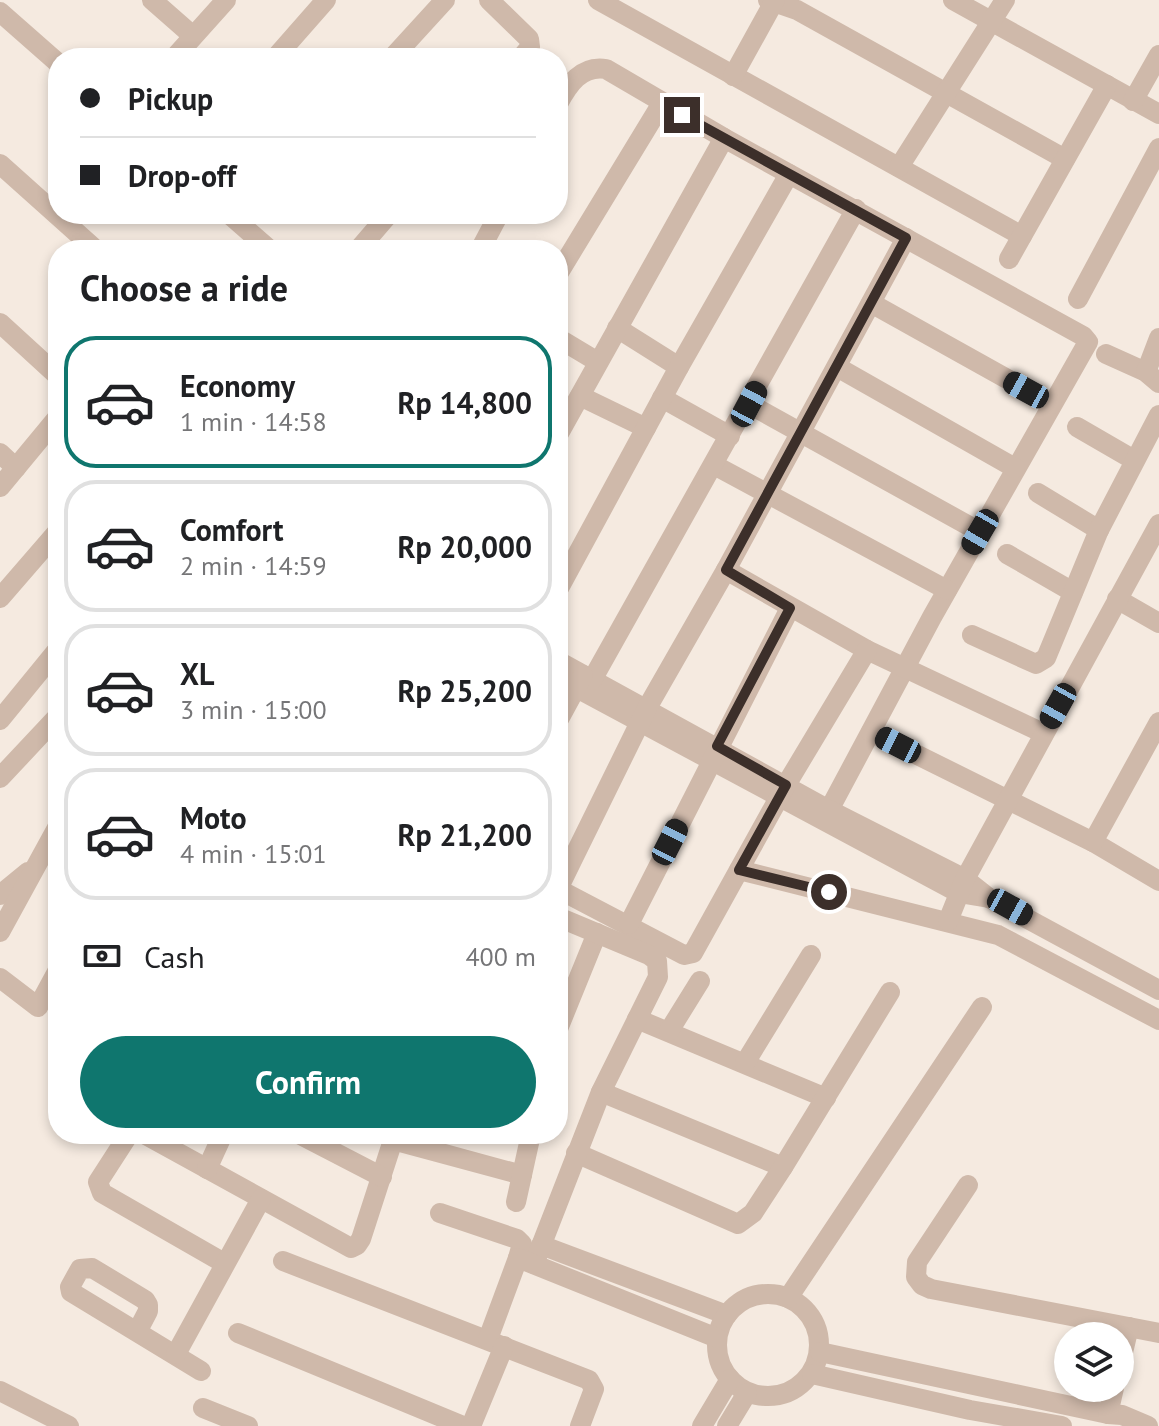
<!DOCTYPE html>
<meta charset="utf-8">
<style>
body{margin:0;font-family:"PT Sans",sans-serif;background:#f6f6f6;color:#202124;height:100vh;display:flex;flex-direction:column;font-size:30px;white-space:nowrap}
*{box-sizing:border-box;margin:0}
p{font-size:26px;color:#757577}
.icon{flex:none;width:44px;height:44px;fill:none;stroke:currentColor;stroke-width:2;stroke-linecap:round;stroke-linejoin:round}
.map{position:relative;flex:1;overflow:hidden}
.panel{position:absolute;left:48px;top:240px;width:520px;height:904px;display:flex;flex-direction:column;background:#fff;border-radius:32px;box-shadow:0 4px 12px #0003}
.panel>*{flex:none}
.hud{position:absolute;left:48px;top:48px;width:520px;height:176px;border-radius:32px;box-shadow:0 4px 12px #0003;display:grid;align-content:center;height:176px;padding:0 32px;background:#fff}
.controls{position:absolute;left:1054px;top:1322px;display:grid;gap:16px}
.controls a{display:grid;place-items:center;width:80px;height:80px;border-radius:50%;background:#fff;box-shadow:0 4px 12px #0003;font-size:40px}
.end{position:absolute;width:36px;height:36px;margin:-18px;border:10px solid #3c2f2a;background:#fff;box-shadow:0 0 0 4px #fff}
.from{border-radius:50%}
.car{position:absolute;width:24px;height:48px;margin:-24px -12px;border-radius:10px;box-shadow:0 0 6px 2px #0007;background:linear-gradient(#222 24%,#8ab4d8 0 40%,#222 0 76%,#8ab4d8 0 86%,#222 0)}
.hud b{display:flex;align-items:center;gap:28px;height:76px;font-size:30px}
.hud b+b{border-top:2px solid #e0e0e0}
.hud i{width:20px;height:20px;background:#202124}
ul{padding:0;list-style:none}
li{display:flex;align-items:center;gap:24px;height:132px;margin:0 16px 12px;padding:0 16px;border:4px solid #e0e0e0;border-radius:32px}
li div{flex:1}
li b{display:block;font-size:30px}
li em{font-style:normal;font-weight:700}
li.active{border-color:#0f766e}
li>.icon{width:72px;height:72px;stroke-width:1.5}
h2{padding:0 32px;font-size:36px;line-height:96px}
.pay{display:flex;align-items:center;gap:20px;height:88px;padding:0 32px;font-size:30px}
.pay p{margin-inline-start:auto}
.cta{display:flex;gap:16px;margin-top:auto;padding:16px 32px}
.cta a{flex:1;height:92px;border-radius:48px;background:#0f766e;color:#fff;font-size:32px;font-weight:700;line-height:92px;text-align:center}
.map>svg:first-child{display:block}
</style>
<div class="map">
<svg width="1159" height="1426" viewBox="0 0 1159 1426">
<rect width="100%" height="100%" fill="#f5eae0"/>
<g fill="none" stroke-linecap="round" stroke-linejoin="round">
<g stroke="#cfb9aa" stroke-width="20">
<polyline points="152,0 193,36"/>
<polyline points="489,0 529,39 530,47 521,58"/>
<polyline points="598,0 1022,236"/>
<polyline points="768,0 797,10 1065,159"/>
<polyline points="953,0 1159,114"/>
<polyline points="0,12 58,63"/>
<polyline points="174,58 226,0"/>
<polyline points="275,58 326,0"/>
<polyline points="392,58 445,0"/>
<polyline points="733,76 775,0"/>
<polyline points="1133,101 1159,55"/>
<path d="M 558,104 C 568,85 581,65 606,69 L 724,138 L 1083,336 L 1088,342 L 932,617 L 829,810"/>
<polyline points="0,164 96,250"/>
<polyline points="899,167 1005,0"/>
<polyline points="229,214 270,250"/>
<polyline points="358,250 389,214"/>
<polyline points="480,250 499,214"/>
<polyline points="1009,259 1107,85"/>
<polyline points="558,274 662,103"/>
<polyline points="1078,299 1159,148"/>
<polyline points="871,303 1052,404"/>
<polyline points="0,323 58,376"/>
<polyline points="617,328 679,367"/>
<polyline points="558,338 598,362"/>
<polyline points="1106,354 1146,372 1159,383"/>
<polyline points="837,367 1015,468"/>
<polyline points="1146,372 1159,338"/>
<polyline points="580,396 646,428"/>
<polyline points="662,398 730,436"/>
<polyline points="749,404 980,532"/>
<polyline points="1077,427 1134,460"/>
<polyline points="558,435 724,138"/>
<polyline points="0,453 16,468"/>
<polyline points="714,465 947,590"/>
<polyline points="0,487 58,417"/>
<polyline points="1038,493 1099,530"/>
<polyline points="1007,554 1073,592"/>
<polyline points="726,570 867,650 1043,733"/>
<polyline points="558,590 679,367 789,174"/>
<polyline points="0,598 58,531"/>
<polyline points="1117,599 1159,623"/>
<polyline points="972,635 1036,664 1046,658 1099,530 1159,415"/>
<polyline points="558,661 829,810 965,879 989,898 959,893 558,678"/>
<polyline points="592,680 856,209"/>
<polyline points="0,720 58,649"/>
<polyline points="558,721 583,675"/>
<polyline points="871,732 1093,842 1159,881"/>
<polyline points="0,778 58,716"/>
<polyline points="1093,842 1159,722"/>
<polyline points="739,870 998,935 1159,1020"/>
<polyline points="558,889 647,708 726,570 906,238"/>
<polyline points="558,889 684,955 693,953 786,785 867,650"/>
<polyline points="0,895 28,872"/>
<polyline points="989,898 1159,990"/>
<polyline points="948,921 965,879 1159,524"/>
<polyline points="629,924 790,608"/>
<polyline points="0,932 58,826"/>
<polyline points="0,978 38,1007 58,970"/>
<polyline points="637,1019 826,1098"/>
<polyline points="558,1029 597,933"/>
<polyline points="669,1031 700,981"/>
<polyline points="745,1063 811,955"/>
<polyline points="601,1092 783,1167"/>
<polyline points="129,1134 98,1182 102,1193 224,1263"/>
<polyline points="144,1134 351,1248 357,1245 361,1239 395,1134"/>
<polyline points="299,1134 382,1177"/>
<polyline points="393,1140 522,1175"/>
<polyline points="576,1153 738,1224 753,1213 783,1167 890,992"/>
<polyline points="207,1169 223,1134"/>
<polyline points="968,1185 917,1262 916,1277 922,1285 931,1289 1159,1333"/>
<polyline points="516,1202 531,1134"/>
<polyline points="440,1213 517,1239 522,1244 518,1258"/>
<polyline points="541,1245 727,1315"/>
<polyline points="283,1261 589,1380 594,1389 580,1426"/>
<polyline points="534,1264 601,1092 658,977 657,961 649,955 558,917"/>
<circle cx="768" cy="1345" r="51"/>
<polyline points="788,1298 982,1007"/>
<polyline points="137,1332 148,1311 148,1305 145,1300 92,1268 80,1269 70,1287 71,1292 201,1371"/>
<polyline points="238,1333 463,1426"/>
<polyline points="488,1339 518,1258 717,1338"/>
<polyline points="820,1352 1108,1414 1122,1415 1148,1426"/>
<polyline points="176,1354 261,1199"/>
<polyline points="1120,1365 1129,1327"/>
<polyline points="812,1374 970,1410 1062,1426"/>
<polyline points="0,1391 69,1426"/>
<polyline points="203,1408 248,1426"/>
<polyline points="1108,1414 1114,1388"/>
<polyline points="471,1426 504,1346"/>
<polyline points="702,1426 730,1379"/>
<polyline points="727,1426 747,1393"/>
</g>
</g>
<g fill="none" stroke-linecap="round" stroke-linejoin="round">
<polyline stroke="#3c2f2a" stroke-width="10" points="682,115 906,238 726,570 790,608 717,746 786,785 739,870 829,892"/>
</g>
</svg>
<div class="controls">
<a><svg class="icon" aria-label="layers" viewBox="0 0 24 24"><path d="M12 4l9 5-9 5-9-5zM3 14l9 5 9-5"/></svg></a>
</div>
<i class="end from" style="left:829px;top:892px"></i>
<i class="end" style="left:682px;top:115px"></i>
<i class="car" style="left:1026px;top:390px;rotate:299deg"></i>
<i class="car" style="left:749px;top:404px;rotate:28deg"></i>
<i class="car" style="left:980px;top:532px;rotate:210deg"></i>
<i class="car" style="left:1058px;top:706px;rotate:209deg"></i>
<i class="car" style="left:898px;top:745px;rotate:297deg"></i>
<i class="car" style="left:670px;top:842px;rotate:27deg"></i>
<i class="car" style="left:1010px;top:907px;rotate:119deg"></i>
<div class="hud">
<b><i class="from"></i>Pickup</b>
<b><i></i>Drop-off</b>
</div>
<section class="panel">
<h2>Choose a ride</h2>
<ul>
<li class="active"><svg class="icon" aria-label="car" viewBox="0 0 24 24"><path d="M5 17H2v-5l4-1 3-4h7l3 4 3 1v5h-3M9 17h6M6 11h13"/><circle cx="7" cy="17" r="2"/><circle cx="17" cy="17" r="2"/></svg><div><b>Economy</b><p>1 min · 14:58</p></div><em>Rp 14,800</em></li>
<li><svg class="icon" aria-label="car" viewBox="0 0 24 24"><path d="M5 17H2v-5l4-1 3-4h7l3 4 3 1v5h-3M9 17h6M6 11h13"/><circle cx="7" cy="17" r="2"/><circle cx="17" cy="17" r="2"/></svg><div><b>Comfort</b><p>2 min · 14:59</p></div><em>Rp 20,000</em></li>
<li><svg class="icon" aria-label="car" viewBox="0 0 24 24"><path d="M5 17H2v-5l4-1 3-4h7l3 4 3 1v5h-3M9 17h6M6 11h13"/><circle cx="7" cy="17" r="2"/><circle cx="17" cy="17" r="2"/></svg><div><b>XL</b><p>3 min · 15:00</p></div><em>Rp 25,200</em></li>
<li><svg class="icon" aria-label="car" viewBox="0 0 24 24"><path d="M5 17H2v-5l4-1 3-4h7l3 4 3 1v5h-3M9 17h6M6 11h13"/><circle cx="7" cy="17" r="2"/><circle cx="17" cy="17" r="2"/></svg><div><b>Moto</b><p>4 min · 15:01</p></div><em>Rp 21,200</em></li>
</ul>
<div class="pay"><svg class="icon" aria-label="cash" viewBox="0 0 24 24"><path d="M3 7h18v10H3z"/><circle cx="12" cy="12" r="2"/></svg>Cash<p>400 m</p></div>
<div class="cta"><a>Confirm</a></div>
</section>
</div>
